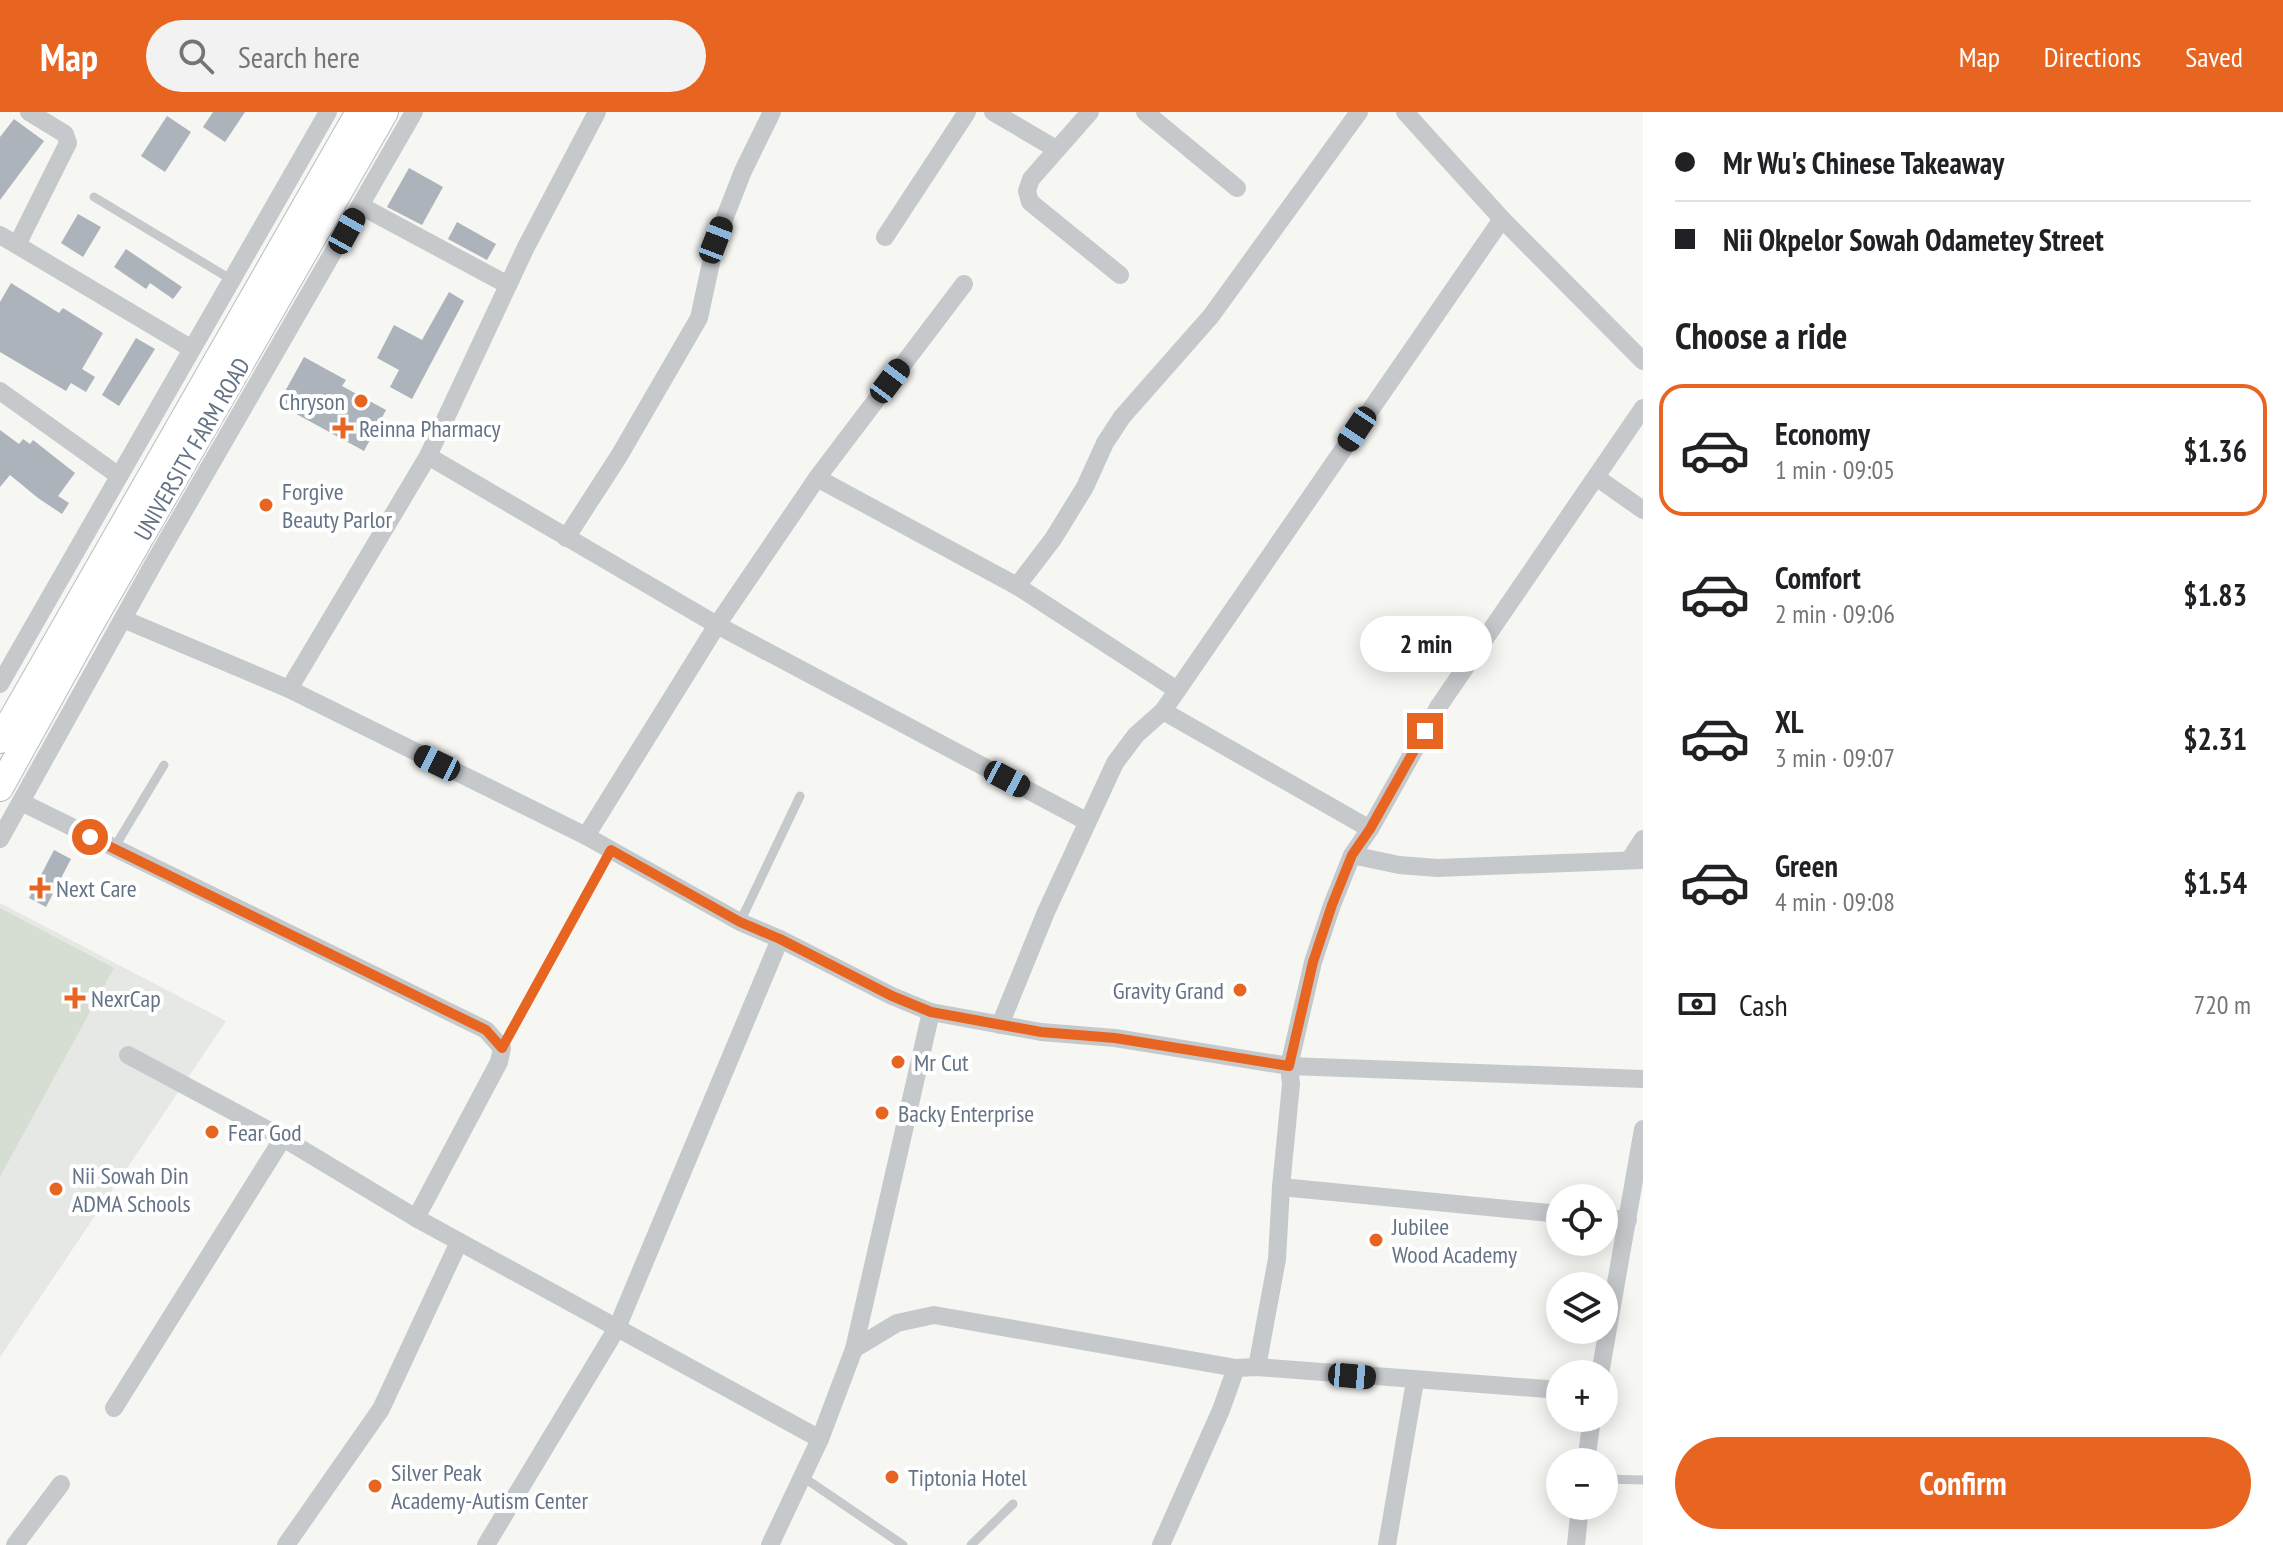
<!DOCTYPE html>
<meta charset="utf-8">
<style>
body{margin:0;font-family:"PT Sans Narrow",sans-serif;background:#f2f2f2;color:#202124;height:100vh;display:flex;flex-direction:column;font-size:30px;white-space:nowrap}
*{box-sizing:border-box;margin:0}
p{font-size:26px;color:#757577}
.icon{flex:none;width:44px;height:44px;fill:none;stroke:currentColor;stroke-width:2;stroke-linecap:round;stroke-linejoin:round}
.map{position:relative;flex:1;overflow:hidden}
.panel{display:flex;flex-direction:column;background:#fff;width:640px}
.panel>*{flex:none}
.top-card{display:grid;align-content:center;height:176px;padding:0 32px;background:#fff}
.buttons{position:absolute;left:1546px;top:1072px;display:grid;gap:16px}
.buttons a{display:grid;place-items:center;width:72px;height:72px;border-radius:50%;background:#fff;box-shadow:0 4px 20px #0003;font-size:40px}
.end{position:absolute;width:36px;height:36px;margin:-18px;border:10px solid #e86521;background:#fff;box-shadow:0 0 0 4px #fff}
.from{border-radius:50%}
.bubble{position:absolute;height:56px;border-radius:28px;background:#fff;box-shadow:0 4px 20px #0003;font-size:26px;font-weight:700;line-height:56px;text-align:center}
.car{position:absolute;width:24px;height:48px;margin:-24px -12px;border-radius:10px;box-shadow:0 0 6px 2px #0007;background:linear-gradient(#222 24%,#8ab4d8 0 40%,#222 0 76%,#8ab4d8 0 86%,#222 0)}
.top-card b{display:flex;align-items:center;gap:28px;height:76px;font-size:30px}
.top-card b+b{border-top:2px solid #e0e0e0}
.top-card i{width:20px;height:20px;background:#202124}
ul{padding:0;list-style:none}
li{display:flex;align-items:center;gap:24px;height:132px;margin:0 16px 12px;padding:0 16px;border:4px solid transparent;border-radius:24px}
li div{flex:1}
li b{display:block;font-size:30px}
li em{font-style:normal;font-weight:700}
li.active{border-color:#e86521}
li>.icon{width:72px;height:72px;stroke-width:1.5}
h2{padding:0 32px;font-size:36px;line-height:96px}
.pay{display:flex;align-items:center;gap:20px;height:88px;padding:0 32px;font-size:30px}
.pay p{margin-inline-start:auto}
.action{display:flex;gap:16px;margin-top:auto;padding:16px 32px}
.action a{flex:1;height:92px;border-radius:48px;background:#e86521;color:#fff;font-size:32px;font-weight:700;line-height:92px;text-align:center}
header{display:flex;align-items:center;gap:48px;box-sizing:border-box;height:112px;padding:0 40px;background:#e86521;color:#fff}
header strong{font-size:38px}
nav{display:flex;gap:44px;margin-inline-start:auto;font-size:28px}
.search{width:560px;height:72px;background:#f2f2f2;display:flex;align-items:center;gap:20px;box-sizing:border-box;padding:0 28px;border-radius:44px;color:#757577;font-size:30px}
main{display:flex;flex:1;min-height:0}
.map>svg:first-child{display:block}
</style>
<header>
<strong>Map</strong>
<div class="search"><svg class="icon" aria-label="search" viewBox="0 0 24 24"><circle cx="10" cy="10" r="6"/><path d="M15 15l6 6"/></svg>Search here</div>
<nav><a>Map</a><a>Directions</a><a>Saved</a></nav>
</header>
<main>
<div class="map">
<svg width="1643" height="1433" viewBox="0 0 1643 1433">
<rect width="100%" height="100%" fill="#f6f6f3"/>
<polygon fill="#e6e8e6" points="0,791 226,909 0,1245"/>
<polygon fill="#d6ded3" points="0,796 114,856 0,1065"/>
<g fill="#acb3ba">
<polygon points="213,0 245,0 225,30 203,15"/>
<polygon points="167,4 191,20 165,60 141,44"/>
<polygon points="14,7 44,29 0,88 0,25"/>
<polygon points="409,56 443,75 422,113 387,95"/>
<polygon points="78,102 101,115 83,145 61,131"/>
<polygon points="457,110 496,132 487,148 448,127"/>
<polygon points="126,137 182,175 173,187 150,171 146,177 114,155"/>
<polygon points="11,171 59,201 63,196 103,221 82,257 95,265 86,280 71,271 66,279 0,240 0,190"/>
<polygon points="449,180 464,189 412,287 390,275 399,258 377,246 394,213 422,228"/>
<polygon points="136,226 155,237 119,294 102,283"/>
<polygon points="304,245 346,268 342,274 386,298 364,339 278,292"/>
<polygon points="0,318 19,332 23,327 30,332 33,328 75,361 58,384 69,391 62,402 38,386 10,363 0,375"/>
<polygon points="54,738 71,747 46,795 29,786"/>
</g>
<g fill="none" stroke-linecap="round" stroke-linejoin="round">
<defs>
<g id="secondary">
<polyline points="0,628 359,0"/>
<polyline points="0,676 88,517 385,0"/>
</g>
</defs>
<use href="#secondary" stroke="#b8bcc1" stroke-width="28"/>
<g stroke="#c6c9cc" stroke-width="9">
<polyline points="94,85 232,168"/>
<polyline points="114,736 164,653"/>
<polyline points="740,810 800,684"/>
<polyline points="502,936 611,738"/>
<polyline points="803,1365 903,1433"/>
<polyline points="1604,1367 1643,1368"/>
<polyline points="971,1433 1013,1392"/>
</g>
<g stroke="#c6c9cc" stroke-width="18">
<polyline points="993,0 1056,37"/>
<polyline points="1090,0 1031,67 1027,79 1030,90 1120,163"/>
<polyline points="1145,0 1237,76"/>
<polyline points="1405,0 1502,107 1643,249"/>
<polyline points="361,94 508,173"/>
<polyline points="0,123 192,237"/>
<polyline points="885,125 967,0"/>
<polyline points="17,133 68,31 65,22 29,0"/>
<polyline points="0,279 119,364"/>
<polyline points="428,344 717,513 1086,709"/>
<polyline points="1596,365 1643,398"/>
<polyline points="817,366 1017,474 1177,578"/>
<polyline points="566,426 619,344 699,206 716,128 743,59 772,0"/>
<polyline points="1017,474 1053,427 1085,375 1105,331 1122,305 1211,204 1359,0"/>
<polyline points="123,507 289,577 586,724 740,810 780,827 892,884 931,900 1041,920 1115,926 1289,954 1643,967"/>
<polyline points="0,572 328,0"/>
<polyline points="289,577 428,344 526,135 597,0"/>
<polyline points="1163,599 1370,717"/>
<polyline points="21,690 486,918 502,936 499,950 416,1106"/>
<polyline points="586,724 717,513 817,366 964,172"/>
<polyline points="0,727 155,449 414,0"/>
<polyline points="1352,743 1399,753 1437,756 1643,748"/>
<polyline points="1630,747 1643,727"/>
<polyline points="1000,913 1046,800 1115,651 1136,623 1163,599 1502,107"/>
<polyline points="128,943 283,1026 416,1106 820,1327"/>
<polyline points="1281,1075 1560,1102"/>
<polyline points="1604,1106 1628,1108"/>
<polyline points="854,1237 897,1211 934,1203 1236,1256 1257,1255 1560,1278"/>
<polyline points="1257,1255 1277,1147 1281,1075 1291,972 1289,954 1313,850 1332,793 1352,743 1370,717 1439,594 1643,296"/>
<polyline points="1600,1262 1643,1017"/>
<polyline points="114,1296 283,1026"/>
<polyline points="1586,1350 1592,1306"/>
<polyline points="15,1433 61,1372"/>
<polyline points="286,1433 381,1297 459,1130"/>
<polyline points="486,1433 617,1216 780,827"/>
<polyline points="770,1433 820,1327 854,1237 931,900"/>
<polyline points="1161,1433 1221,1298 1236,1256"/>
<polyline points="1387,1433 1415,1269"/>
<polyline points="1576,1433 1580,1394"/>
</g>
<use href="#secondary" stroke="#fff" stroke-width="26"/>
</g>
<g fill="none" stroke-linecap="round" stroke-linejoin="round">
<polyline stroke="#e86521" stroke-width="10" points="90,725 486,918 502,936 611,738 740,810 780,827 892,884 931,900 1041,920 1115,926 1289,954 1313,850 1332,793 1352,743 1370,717 1425,619"/>
</g>
<g fill="#e86521" stroke="#fff" stroke-width="3">
<circle cx="361" cy="289" r="8"/>
<path d="M339 304h8v8h8v8h-8v8h-8v-8h-8v-8h8z"/>
<circle cx="266" cy="393" r="8"/>
<path d="M36 764h8v8h8v8h-8v8h-8v-8h-8v-8h8z"/>
<circle cx="1240" cy="878" r="8"/>
<path d="M71 874h8v8h8v8h-8v8h-8v-8h-8v-8h8z"/>
<circle cx="898" cy="950" r="8"/>
<circle cx="882" cy="1001" r="8"/>
<circle cx="212" cy="1020" r="8"/>
<circle cx="56" cy="1077" r="8"/>
<circle cx="1376" cy="1128" r="8"/>
<circle cx="892" cy="1365" r="8"/>
<circle cx="375" cy="1374" r="8"/>
</g>
<g text-anchor="middle" dominant-baseline="central" stroke-width="8" stroke-linejoin="round" paint-order="stroke">
<g font-size="24" fill="#647385" stroke="#fff" text-anchor="start">
<text x="345" y="289" text-anchor="end">Chryson</text>
<text x="359" y="316">Reinna Pharmacy</text>
<text x="282" y="379">Forgive<tspan x="282" dy="28">Beauty Parlor</tspan></text>
<text x="56" y="776">Next Care</text>
<text x="1224" y="878" text-anchor="end">Gravity Grand</text>
<text x="91" y="886">NexrCap</text>
<text x="914" y="950">Mr Cut</text>
<text x="898" y="1001">Backy Enterprise</text>
<text x="228" y="1020">Fear God</text>
<text x="72" y="1063">Nii Sowah Din<tspan x="72" dy="28">ADMA Schools</tspan></text>
<text x="1392" y="1114">Jubilee<tspan x="1392" dy="28">Wood Academy</tspan></text>
<text x="391" y="1360">Silver Peak<tspan x="391" dy="28">Academy-Autism Center</tspan></text>
<text x="908" y="1365">Tiptonia Hotel</text>
</g>
<g font-size="24" fill="#647385" stroke="#fff">
<text transform="translate(192 337) rotate(-60)">UNIVERSITY FARM ROAD</text>
</g>
</g>
</svg>
<div class="buttons">
<a><svg class="icon" aria-label="locate" viewBox="0 0 24 24"><circle cx="12" cy="12" r="6"/><path d="M12 2v4M12 18v4M2 12h4M18 12h4"/></svg></a>
<a><svg class="icon" aria-label="layers" viewBox="0 0 24 24"><path d="M12 4l9 5-9 5-9-5zM3 14l9 5 9-5"/></svg></a>
<a>+</a>
<a>−</a>
</div>
<i class="end from" style="left:90px;top:725px"></i>
<i class="end" style="left:1425px;top:619px"></i>
<div class="bubble" style="left:1360px;top:504px;width:132px">2 min</div>
<i class="car" style="left:347px;top:119px;rotate:29deg"></i>
<i class="car" style="left:716px;top:128px;rotate:21deg"></i>
<i class="car" style="left:890px;top:269px;rotate:37deg"></i>
<i class="car" style="left:1357px;top:317px;rotate:214deg"></i>
<i class="car" style="left:437px;top:651px;rotate:296deg"></i>
<i class="car" style="left:1007px;top:667px;rotate:118deg"></i>
<i class="car" style="left:1352px;top:1264px;rotate:95deg"></i>
</div>
<section class="panel">
<div class="top-card">
<b><i class="from"></i>Mr Wu's Chinese Takeaway</b>
<b><i></i>Nii Okpelor Sowah Odametey Street</b>
</div>
<h2>Choose a ride</h2>
<ul>
<li class="active"><svg class="icon" aria-label="car" viewBox="0 0 24 24"><path d="M5 17H2v-5l4-1 3-4h7l3 4 3 1v5h-3M9 17h6M6 11h13"/><circle cx="7" cy="17" r="2"/><circle cx="17" cy="17" r="2"/></svg><div><b>Economy</b><p>1 min · 09:05</p></div><em>$1.36</em></li>
<li><svg class="icon" aria-label="car" viewBox="0 0 24 24"><path d="M5 17H2v-5l4-1 3-4h7l3 4 3 1v5h-3M9 17h6M6 11h13"/><circle cx="7" cy="17" r="2"/><circle cx="17" cy="17" r="2"/></svg><div><b>Comfort</b><p>2 min · 09:06</p></div><em>$1.83</em></li>
<li><svg class="icon" aria-label="car" viewBox="0 0 24 24"><path d="M5 17H2v-5l4-1 3-4h7l3 4 3 1v5h-3M9 17h6M6 11h13"/><circle cx="7" cy="17" r="2"/><circle cx="17" cy="17" r="2"/></svg><div><b>XL</b><p>3 min · 09:07</p></div><em>$2.31</em></li>
<li><svg class="icon" aria-label="car" viewBox="0 0 24 24"><path d="M5 17H2v-5l4-1 3-4h7l3 4 3 1v5h-3M9 17h6M6 11h13"/><circle cx="7" cy="17" r="2"/><circle cx="17" cy="17" r="2"/></svg><div><b>Green</b><p>4 min · 09:08</p></div><em>$1.54</em></li>
</ul>
<div class="pay"><svg class="icon" aria-label="cash" viewBox="0 0 24 24"><path d="M3 7h18v10H3z"/><circle cx="12" cy="12" r="2"/></svg>Cash<p>720 m</p></div>
<div class="action"><a>Confirm</a></div>
</section>
</main>
